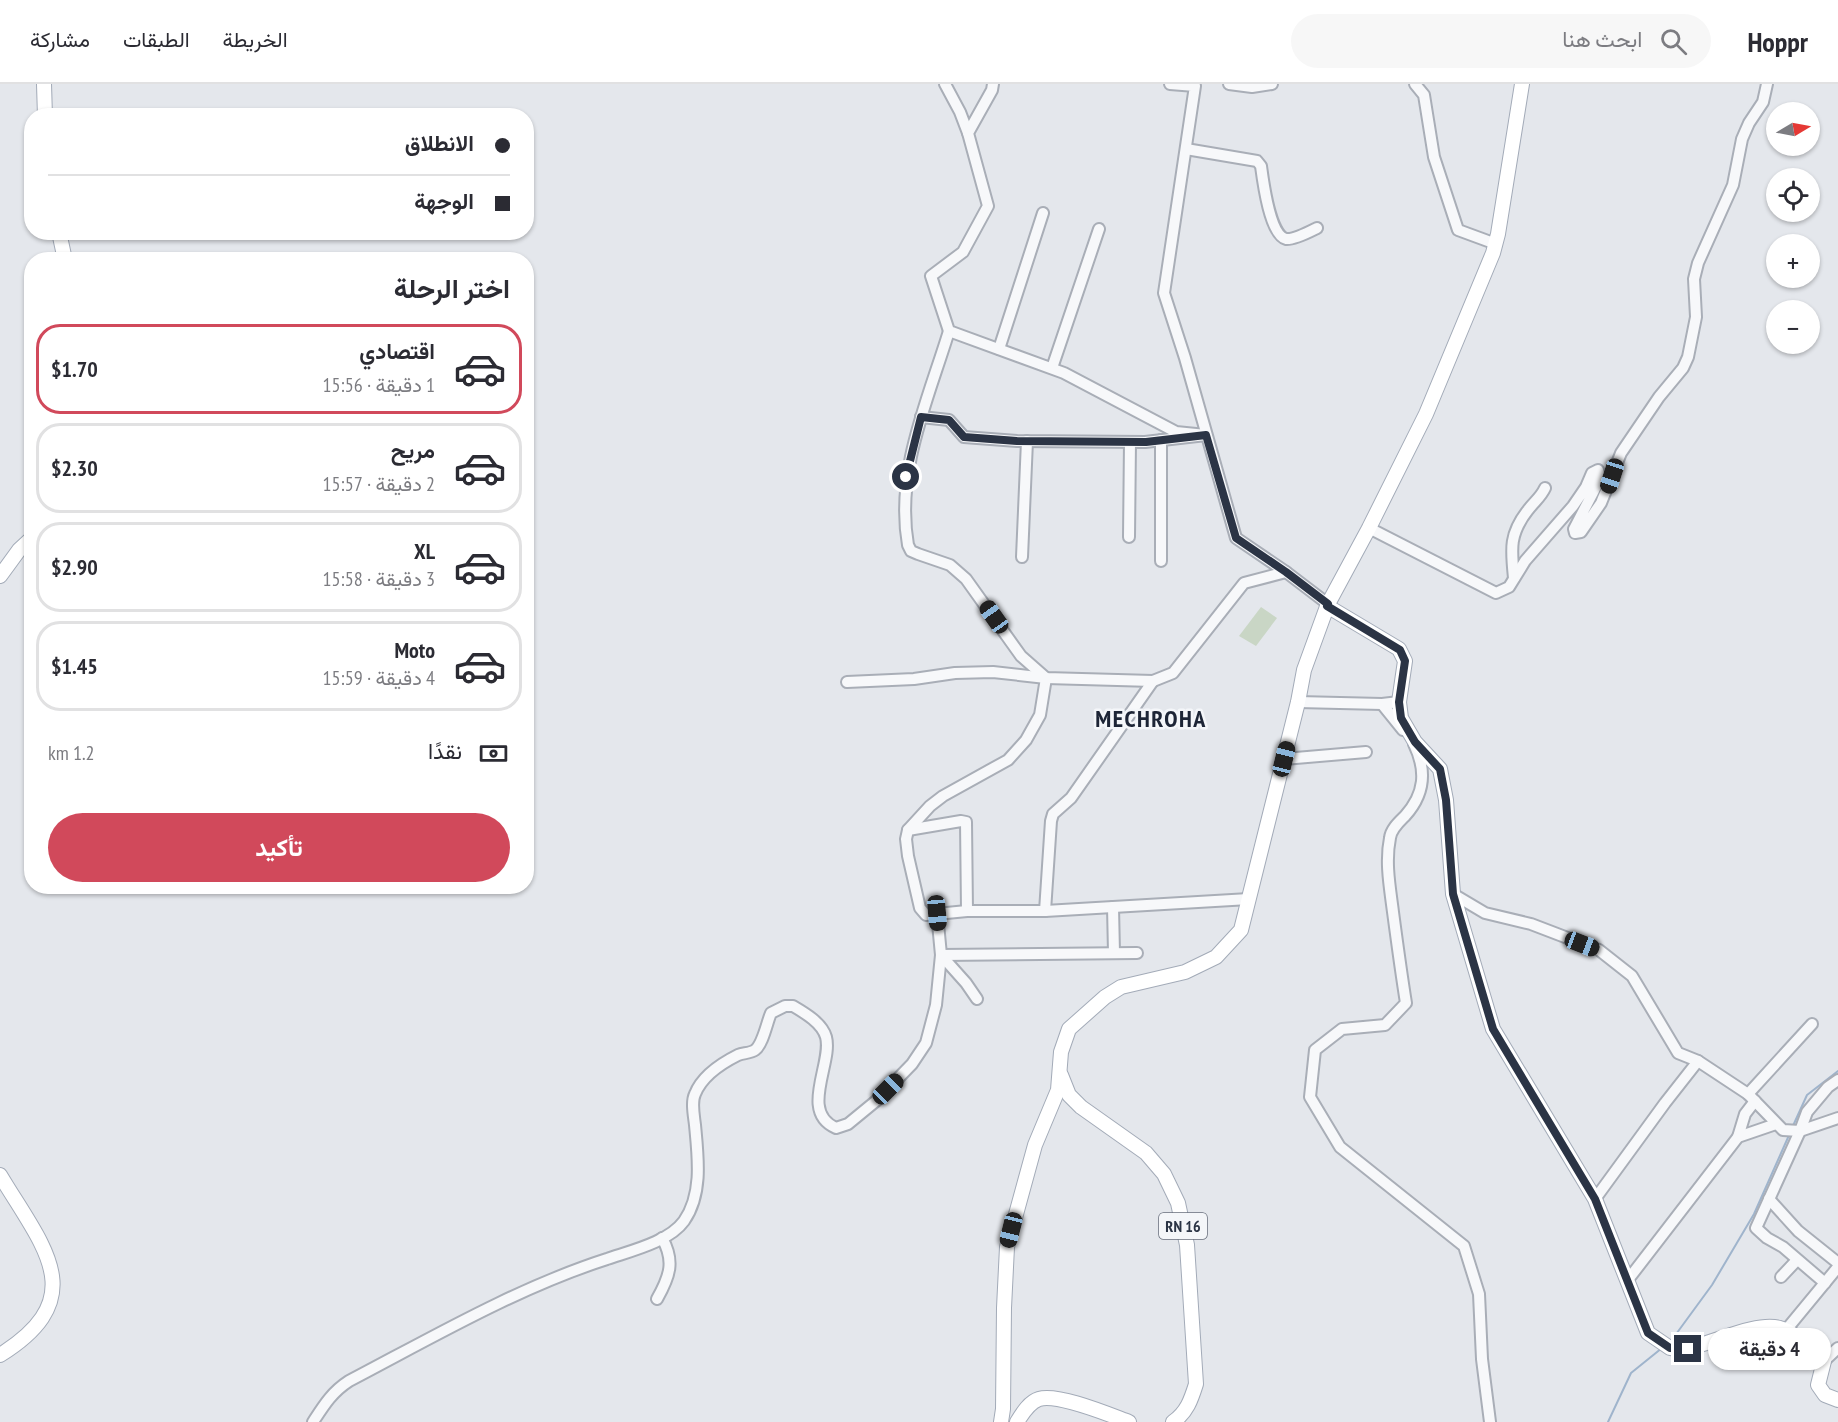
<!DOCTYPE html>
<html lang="ar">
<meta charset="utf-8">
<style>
body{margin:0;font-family:"PT Sans Narrow",Vazirmatn,sans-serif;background:#f7f7f7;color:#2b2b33;direction:rtl;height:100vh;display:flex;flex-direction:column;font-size:22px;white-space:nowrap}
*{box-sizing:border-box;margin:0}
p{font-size:20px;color:#7c7c81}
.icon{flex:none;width:33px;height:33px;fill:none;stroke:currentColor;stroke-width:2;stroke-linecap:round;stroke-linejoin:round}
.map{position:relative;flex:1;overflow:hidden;direction:ltr}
.details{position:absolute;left:24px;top:168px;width:510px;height:642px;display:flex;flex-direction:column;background:#fff;border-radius:24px;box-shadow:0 2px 4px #0004;direction:rtl}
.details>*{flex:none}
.top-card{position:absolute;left:24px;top:24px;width:510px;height:132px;border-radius:24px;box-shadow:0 2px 4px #0004;direction:rtl;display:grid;align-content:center;height:132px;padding:0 24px;background:#fff}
.needle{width:39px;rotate:80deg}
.buttons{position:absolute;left:1766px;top:18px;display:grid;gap:12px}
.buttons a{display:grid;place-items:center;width:54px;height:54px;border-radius:50%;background:#fff;box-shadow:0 2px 4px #0004;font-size:30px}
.end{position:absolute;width:27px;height:27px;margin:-14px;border:8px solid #2b3445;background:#fff;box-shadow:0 0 0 3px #fff}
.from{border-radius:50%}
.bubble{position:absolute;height:42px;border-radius:21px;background:#fff;box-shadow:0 2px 4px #0004;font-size:20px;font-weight:700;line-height:42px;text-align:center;direction:rtl}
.car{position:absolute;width:18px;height:36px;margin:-18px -9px;border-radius:8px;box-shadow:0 0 4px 2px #0007;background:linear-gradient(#222 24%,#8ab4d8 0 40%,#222 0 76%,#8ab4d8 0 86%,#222 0)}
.top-card b{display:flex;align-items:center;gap:21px;height:57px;font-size:22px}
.top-card b+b{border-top:2px solid #e1e1e2}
.top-card i{width:15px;height:15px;background:#2b2b33}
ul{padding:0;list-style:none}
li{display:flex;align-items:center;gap:18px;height:90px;margin:0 12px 9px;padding:0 12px;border:3px solid #e1e1e2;border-radius:24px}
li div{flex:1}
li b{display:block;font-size:22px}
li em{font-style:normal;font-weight:700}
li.selected{border-color:#d1495b}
li>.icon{width:54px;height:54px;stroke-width:1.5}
h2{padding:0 24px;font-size:27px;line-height:72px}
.pay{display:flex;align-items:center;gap:15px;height:66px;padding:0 24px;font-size:22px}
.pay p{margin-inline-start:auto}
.action{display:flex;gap:12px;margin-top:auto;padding:12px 24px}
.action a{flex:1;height:69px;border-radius:36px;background:#d1495b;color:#fff;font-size:24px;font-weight:700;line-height:69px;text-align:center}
header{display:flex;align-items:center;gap:36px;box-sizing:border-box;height:84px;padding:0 30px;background:#fff;border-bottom:2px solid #e1e1e2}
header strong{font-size:28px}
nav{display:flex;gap:33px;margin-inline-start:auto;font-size:21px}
.search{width:420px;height:54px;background:#f7f7f7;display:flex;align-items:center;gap:15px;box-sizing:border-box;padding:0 21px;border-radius:33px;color:#7c7c81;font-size:22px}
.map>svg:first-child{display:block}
</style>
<header>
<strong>Hoppr</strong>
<div class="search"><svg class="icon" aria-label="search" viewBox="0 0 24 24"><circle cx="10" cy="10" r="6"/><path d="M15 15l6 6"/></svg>ابحث هنا</div>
<nav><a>الخريطة</a><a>الطبقات</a><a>مشاركة</a></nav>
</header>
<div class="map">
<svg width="1838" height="1338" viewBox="0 0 1838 1338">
<rect width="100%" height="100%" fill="#e4e7ec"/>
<polygon fill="#c9d6c5" points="1261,523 1277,534 1256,562 1239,552"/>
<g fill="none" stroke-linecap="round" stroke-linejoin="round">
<g stroke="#9fb4cc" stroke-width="2">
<polyline points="1792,1044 1807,1011 1838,987"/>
<polyline points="1671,1257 1712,1201 1754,1130 1790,1049"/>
<polyline points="1608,1338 1631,1289 1662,1264"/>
</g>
<defs>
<g id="minor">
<polyline points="945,0 960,28 968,49"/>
<polyline points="1170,0 1195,2 1164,209 1185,274 1236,454 1286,488 1328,520"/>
<polyline points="1229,0 1252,3 1272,0"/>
<polyline points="1415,0 1424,11 1434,73 1458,146 1496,160"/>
<path d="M 1186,65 L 1257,77 L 1261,82 C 1263,97 1270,151 1286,155 C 1294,156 1309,148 1317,144"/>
<path d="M 949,247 C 928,316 895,387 908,461 L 911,467 L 918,470 L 950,481 L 966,495 L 1021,572 L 1046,594 L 1040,631 L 1026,656 L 1008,676 L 943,712 L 930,722 L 908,746 L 906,755 L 908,772 L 920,824 L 926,831 L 967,827 L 1045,827 L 1249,815"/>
<polyline points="999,265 1043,129"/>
<polyline points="1052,284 1099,145"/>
<polyline points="921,333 949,336 964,353 1017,357 1145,358 1206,351 1176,348 1064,289 949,247 931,192 963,168 988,122 968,49 992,6 993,0"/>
<polyline points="1369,444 1496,509 1509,503 1525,477 1573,422 1586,403 1592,389 1598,386 1599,390 1599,397 1574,445 1575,449 1581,448 1601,419 1621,369 1659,313 1683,284 1688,273 1696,233 1694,195 1698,179 1733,101 1742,55 1749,39 1763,18 1767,0"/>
<polyline points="1129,453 1130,358"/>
<polyline points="1022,473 1027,357"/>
<polyline points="1161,477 1161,356"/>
<path d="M 1514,494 C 1511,465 1509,450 1528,426 C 1534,418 1541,413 1545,404"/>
<polyline points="847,598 914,595 955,589 993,588 1046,594 1153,597 1173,589 1244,499 1286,488"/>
<polyline points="1298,618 1382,620"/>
<polyline points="1399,618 1382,620 1403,646"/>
<path d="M 1414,660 C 1427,687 1425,710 1405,732 C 1399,738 1391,745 1390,754 C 1385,778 1390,804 1393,828 C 1397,858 1401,888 1406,919 L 1385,941 L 1342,945 L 1315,966 L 1310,1013 L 1340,1063 L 1464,1162 L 1479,1210 L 1482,1275 L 1490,1338"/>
<polyline points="1284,675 1366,668"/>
<polyline points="908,746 961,737 966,738 967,827"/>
<polyline points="1453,810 1485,829 1531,840 1599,866 1632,892 1678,969 1698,977 1748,1010 1783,1046 1800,1047 1838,1034"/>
<polyline points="1113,823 1114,869"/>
<polyline points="1045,827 1051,737 1053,730 1071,714 1153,597"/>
<polyline points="941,871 1137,869"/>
<polyline points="941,871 966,899 977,915"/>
<polyline points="1748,1010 1812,940"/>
<polyline points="1738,1053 1745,1030 1755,1017"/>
<polyline points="1595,1115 1665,1019 1698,977"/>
<polyline points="1769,1115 1798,1147 1838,1179"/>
<polyline points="1781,1193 1797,1176"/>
<polyline points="1627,1197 1738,1053 1776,1040"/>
<polyline points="1825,1199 1783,1163 1767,1154 1756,1144 1800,1047 1807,1028 1828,1003 1838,996"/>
<path d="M 657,1215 C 670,1192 675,1177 662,1154"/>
<polyline points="1786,1246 1838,1183"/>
<polyline points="1824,1277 1838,1264"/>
<path d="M 313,1338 C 324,1321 332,1308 349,1297 C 433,1253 517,1204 607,1175 C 630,1167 669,1158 684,1137 C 703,1110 698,1073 695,1041 C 694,1032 691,1018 695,1010 C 702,992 722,979 738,971 C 743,969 751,969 755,966 C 763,960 767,938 771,929 L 785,922 L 793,922 C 805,929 822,939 826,953 C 833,979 799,1028 836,1044 L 848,1040 L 876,1017 L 912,980 L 926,959 L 936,921 L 941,871 L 937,829"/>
</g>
<g id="major">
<polyline points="44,0 45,32"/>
<polyline points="59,148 65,176"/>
<polyline points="0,492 19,466 32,454"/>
<path d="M 1327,522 L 1399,565 L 1405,577 L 1399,618 L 1401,634 L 1415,658 L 1440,685 L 1446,716 L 1453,810 L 1493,945 L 1595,1115 L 1648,1249 L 1670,1264 L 1680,1266 C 1708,1262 1754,1237 1780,1244 C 1789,1246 1797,1253 1804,1258 C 1812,1263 1821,1268 1824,1277 L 1818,1301 L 1825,1311 L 1838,1316"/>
<path d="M 1061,991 L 1069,1011 L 1081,1023 L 1146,1069 L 1164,1090 L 1178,1119 L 1187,1161 L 1196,1300 C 1191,1316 1187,1328 1173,1338"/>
<path d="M 0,1091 C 43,1163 93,1213 0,1271"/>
<polyline points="1001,1338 1003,1325 1004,1224 1007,1163 1035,1061 1058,1006 1061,968 1069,945 1105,913 1121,903 1185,888 1216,873 1241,846 1298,618 1304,586 1328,520 1369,444 1426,330 1493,169 1498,150 1522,0"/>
<path d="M 1017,1338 C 1022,1330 1029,1318 1039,1315 C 1058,1309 1110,1331 1129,1338"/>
</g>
</defs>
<use href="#minor" stroke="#a9aeb7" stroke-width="14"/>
<use href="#major" stroke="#a3abb8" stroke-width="16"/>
<use href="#minor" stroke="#f7f8fa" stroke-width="10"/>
<use href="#major" stroke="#fff" stroke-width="14"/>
</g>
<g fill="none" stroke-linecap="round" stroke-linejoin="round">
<polyline stroke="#2b3445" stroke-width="8" points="906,393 921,333 949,336 964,353 1017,357 1146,358 1206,351 1236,454 1286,488 1328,520 1327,522 1400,566 1405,577 1399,618 1401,634 1415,658 1440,685 1446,716 1453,810 1493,945 1595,1115 1648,1249 1670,1264 1688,1265"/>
</g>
<g text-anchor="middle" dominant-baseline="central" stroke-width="5" stroke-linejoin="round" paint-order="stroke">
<rect fill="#f4f6f9" stroke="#676e7b" stroke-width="1.5" x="1159" y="1129" width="48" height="26" rx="4.5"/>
<g font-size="16" font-weight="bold" fill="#2b3445">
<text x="1183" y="1142">RN 16</text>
</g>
<g font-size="24" font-weight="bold" letter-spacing="1.5" fill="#1d2536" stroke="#f4f6f9">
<text x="1151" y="634">MECHROHA</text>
</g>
</g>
</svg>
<div class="buttons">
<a><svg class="needle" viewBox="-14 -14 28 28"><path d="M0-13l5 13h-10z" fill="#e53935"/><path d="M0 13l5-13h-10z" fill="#7c7c81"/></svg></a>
<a><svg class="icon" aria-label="locate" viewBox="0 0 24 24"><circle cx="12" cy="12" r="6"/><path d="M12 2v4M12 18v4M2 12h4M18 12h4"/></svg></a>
<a>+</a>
<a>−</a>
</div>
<i class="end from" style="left:906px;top:393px"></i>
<i class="end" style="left:1688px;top:1265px"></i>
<div class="bubble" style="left:1708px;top:1244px;width:123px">4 دقيقة</div>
<i class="car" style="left:1612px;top:392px;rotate:198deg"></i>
<i class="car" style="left:994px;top:533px;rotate:325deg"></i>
<i class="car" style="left:1284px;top:675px;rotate:14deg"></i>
<i class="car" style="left:937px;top:829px;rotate:175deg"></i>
<i class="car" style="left:1582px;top:860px;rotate:111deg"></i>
<i class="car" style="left:888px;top:1005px;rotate:45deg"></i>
<i class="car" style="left:1011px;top:1146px;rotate:194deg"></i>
<div class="top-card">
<b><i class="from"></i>الانطلاق</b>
<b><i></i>الوجهة</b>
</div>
<section class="details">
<h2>اختر الرحلة</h2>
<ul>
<li class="selected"><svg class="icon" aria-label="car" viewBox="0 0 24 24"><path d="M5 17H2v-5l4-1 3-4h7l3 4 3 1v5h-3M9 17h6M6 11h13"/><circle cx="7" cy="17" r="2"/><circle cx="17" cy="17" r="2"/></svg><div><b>اقتصادي</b><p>1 دقيقة · 15:56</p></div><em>$1.70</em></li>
<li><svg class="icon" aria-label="car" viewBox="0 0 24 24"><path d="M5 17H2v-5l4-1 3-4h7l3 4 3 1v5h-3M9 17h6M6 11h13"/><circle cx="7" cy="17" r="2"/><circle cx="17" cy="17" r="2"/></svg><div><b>مريح</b><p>2 دقيقة · 15:57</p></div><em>$2.30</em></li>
<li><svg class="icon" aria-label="car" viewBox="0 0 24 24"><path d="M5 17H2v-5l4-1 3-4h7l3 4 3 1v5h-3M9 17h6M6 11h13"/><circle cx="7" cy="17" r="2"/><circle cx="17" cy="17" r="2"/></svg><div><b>XL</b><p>3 دقيقة · 15:58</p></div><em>$2.90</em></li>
<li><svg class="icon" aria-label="car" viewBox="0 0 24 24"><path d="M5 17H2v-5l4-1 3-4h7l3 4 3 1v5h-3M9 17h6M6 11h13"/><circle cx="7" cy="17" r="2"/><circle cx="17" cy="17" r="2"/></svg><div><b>Moto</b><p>4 دقيقة · 15:59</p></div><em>$1.45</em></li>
</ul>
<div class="pay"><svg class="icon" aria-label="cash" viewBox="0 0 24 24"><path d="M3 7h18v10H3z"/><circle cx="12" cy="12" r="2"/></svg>نقدًا<p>1.2 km</p></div>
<div class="action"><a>تأكيد</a></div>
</section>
</div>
